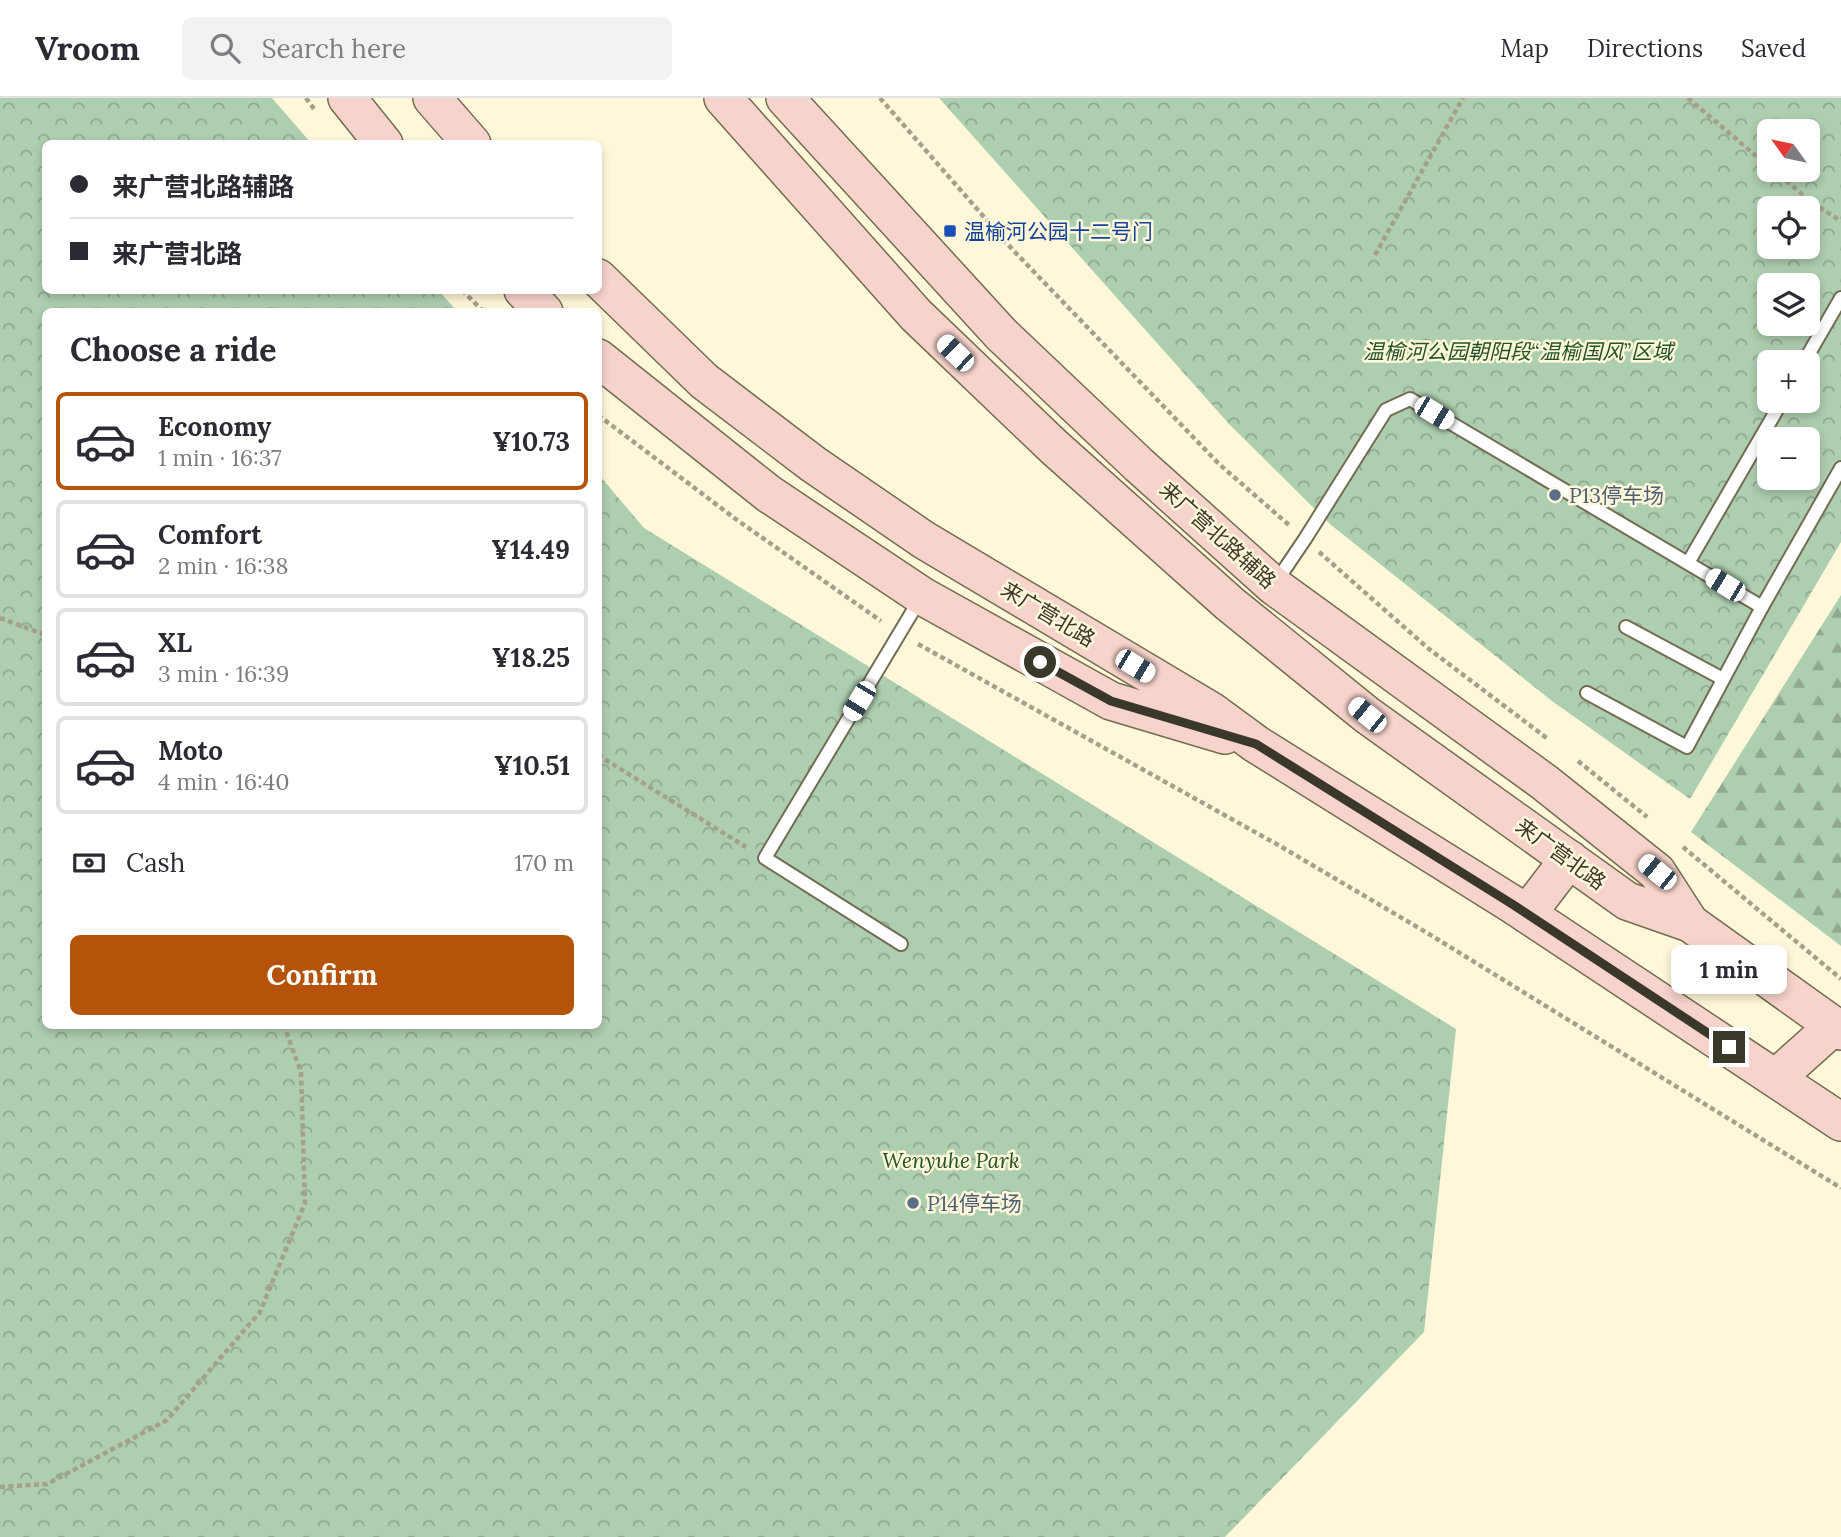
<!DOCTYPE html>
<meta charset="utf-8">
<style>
body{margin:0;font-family:Lora,"Noto Sans SC",serif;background:#f2f2f3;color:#2b2b33;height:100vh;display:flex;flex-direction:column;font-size:26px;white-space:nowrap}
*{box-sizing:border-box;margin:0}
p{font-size:23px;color:#7c7c81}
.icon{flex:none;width:38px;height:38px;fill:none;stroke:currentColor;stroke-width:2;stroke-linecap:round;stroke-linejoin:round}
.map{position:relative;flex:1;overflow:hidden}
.side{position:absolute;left:42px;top:210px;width:560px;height:721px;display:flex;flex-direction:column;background:#fff;border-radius:10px;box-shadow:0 4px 10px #0003}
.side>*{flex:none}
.guide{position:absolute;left:42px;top:42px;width:560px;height:154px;border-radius:10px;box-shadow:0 4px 10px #0003;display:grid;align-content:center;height:154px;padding:0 28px;background:#fff}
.needle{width:46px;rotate:303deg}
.buttons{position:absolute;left:1757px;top:21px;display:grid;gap:14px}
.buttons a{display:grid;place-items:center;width:63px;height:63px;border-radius:10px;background:#fff;box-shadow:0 4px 10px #0003;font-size:35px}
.end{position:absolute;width:32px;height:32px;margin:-16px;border:9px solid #3a372b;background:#fff;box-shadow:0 0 0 4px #fff}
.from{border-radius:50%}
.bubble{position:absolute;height:49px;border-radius:10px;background:#fff;box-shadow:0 4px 10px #0003;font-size:23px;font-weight:700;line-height:49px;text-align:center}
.car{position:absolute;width:21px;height:42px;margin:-21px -10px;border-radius:9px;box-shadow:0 0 5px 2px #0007;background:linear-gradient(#fff 24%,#345 0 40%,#fff 0 76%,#345 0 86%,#fff 0)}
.guide b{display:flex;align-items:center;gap:24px;height:66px;font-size:26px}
.guide b+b{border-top:2px solid #e1e1e2}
.guide i{width:18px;height:18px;background:#2b2b33}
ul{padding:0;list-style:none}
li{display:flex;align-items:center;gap:21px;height:98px;margin:0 14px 10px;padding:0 14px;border:4px solid #e1e1e2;border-radius:10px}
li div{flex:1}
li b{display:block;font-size:26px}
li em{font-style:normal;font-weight:700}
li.on{border-color:#b45309}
li>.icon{width:63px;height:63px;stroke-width:1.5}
h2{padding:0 28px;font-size:32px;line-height:84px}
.pay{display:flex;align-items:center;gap:18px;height:77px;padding:0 28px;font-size:26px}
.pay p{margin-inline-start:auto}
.button{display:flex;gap:14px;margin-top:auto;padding:14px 28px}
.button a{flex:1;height:80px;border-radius:10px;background:#b45309;color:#fff;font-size:28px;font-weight:700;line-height:80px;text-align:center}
header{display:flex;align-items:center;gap:42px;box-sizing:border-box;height:98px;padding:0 35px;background:#fff;border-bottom:2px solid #e1e1e2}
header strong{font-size:33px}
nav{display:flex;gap:38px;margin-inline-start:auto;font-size:24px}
.search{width:490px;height:63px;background:#f2f2f3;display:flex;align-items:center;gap:18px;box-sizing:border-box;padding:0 24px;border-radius:10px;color:#7c7c81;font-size:26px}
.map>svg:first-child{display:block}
</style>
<header>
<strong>Vroom</strong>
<div class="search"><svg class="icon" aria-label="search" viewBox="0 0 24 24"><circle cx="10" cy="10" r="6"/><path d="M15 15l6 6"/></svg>Search here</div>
<nav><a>Map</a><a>Directions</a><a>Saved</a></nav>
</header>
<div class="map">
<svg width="1841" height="1439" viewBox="0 0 1841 1439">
<defs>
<pattern id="forest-firs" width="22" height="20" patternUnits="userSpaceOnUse" patternTransform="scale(1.75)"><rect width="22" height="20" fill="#aeceb0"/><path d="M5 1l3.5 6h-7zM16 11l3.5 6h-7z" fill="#8fa88f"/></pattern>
<pattern id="park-crowns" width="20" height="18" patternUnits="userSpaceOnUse" patternTransform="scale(1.75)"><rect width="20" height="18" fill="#aeceb0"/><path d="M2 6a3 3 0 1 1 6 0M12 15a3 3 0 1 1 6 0" fill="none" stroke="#8fa88f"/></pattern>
</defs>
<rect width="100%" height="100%" fill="#fef7d9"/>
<polygon fill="url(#forest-firs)" points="1841,497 1841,848 1691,734"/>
<g fill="url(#park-crowns)" fill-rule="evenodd">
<polygon points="0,0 272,0 311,45 46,46 46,192 439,193 457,213 46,214 46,928 598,928 599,377 644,430 1456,931 1424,1234 1225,1439 0,1439"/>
<path d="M 939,0 L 1841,0 L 1841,444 L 1690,701 L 1552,603 L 1331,427 L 1230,327 ZM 1769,33 L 1808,33 L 1808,72 L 1769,72 ZM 1769,110 L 1808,110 L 1808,149 L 1769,149 ZM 1769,187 L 1808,187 L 1808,226 L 1769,226 ZM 1769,264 L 1808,264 L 1808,303 L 1769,303 ZM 1769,341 L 1808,341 L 1808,380 L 1769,380 Z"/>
</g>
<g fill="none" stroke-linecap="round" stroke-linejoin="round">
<defs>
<g id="service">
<polyline points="1804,264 1841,200"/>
<polyline points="1688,465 1782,303"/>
<polyline points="1276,484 1305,441 1386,312 1410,301 1762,509"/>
<polyline points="1626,529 1723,581"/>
<polyline points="1587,595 1687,649 1762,509 1841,370"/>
<polyline points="901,846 765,760 920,501"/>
</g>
<g id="secondary">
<polyline points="347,0 384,46"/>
<polyline points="432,0 472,46"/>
<polyline points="723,0 916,217 1054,349 1230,506 1367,617 1627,803 1690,825 1841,933"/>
<polyline points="785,0 1001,236 1139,367 1274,488 1544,684 1657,774 1690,825"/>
<polyline points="598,180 704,283 813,366 924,442 1211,613 1256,646 1512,806 1841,1024"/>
<polyline points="523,192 544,214"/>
<polyline points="598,260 769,396 922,498 1111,603 1225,637"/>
<polyline points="1527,816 1569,761"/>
<polyline points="1776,980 1834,928"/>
</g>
</defs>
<use href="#service" stroke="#736c53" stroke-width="16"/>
<use href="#secondary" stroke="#736c53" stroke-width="40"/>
<g stroke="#a5a08a" stroke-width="4.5" stroke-dasharray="5 3.5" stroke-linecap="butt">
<polyline points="306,0 314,11"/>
<polyline points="880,0 1012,151 1219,366 1289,427"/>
<polyline points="1688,0 1769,69"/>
<polyline points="1773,72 1814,106 1841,123"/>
<polyline points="1375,157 1463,0"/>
<polyline points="462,192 484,214"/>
<polyline points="598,317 737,422 881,523"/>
<polyline points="1319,454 1429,551 1548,641"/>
<polyline points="0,520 46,537"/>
<polyline points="918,546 1280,748 1429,836 1841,1090"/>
<polyline points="598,657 746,749"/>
<polyline points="1578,663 1647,719"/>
<polyline points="1683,749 1841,881"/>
<polyline points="0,1389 47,1386 167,1322 260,1214 305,1105 301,974 284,928"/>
</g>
<use href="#service" stroke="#fff" stroke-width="12"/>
<use href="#secondary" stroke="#f7d4cb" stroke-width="37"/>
</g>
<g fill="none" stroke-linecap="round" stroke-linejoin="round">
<polyline stroke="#3a372b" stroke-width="9" points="1040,564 1111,603 1256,646 1512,806 1729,949"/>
</g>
<rect fill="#1a4fb4" stroke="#fef7d9" stroke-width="2.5" x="943" y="126" width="14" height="14" rx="3.5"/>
<g fill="#5c6f8a" stroke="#fef7d9" stroke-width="2.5">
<circle cx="1555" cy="397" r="7"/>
<circle cx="913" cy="1105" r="7"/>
</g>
<g text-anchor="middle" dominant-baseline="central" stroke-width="5" stroke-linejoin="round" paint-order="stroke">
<g font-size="21" fill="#164399" stroke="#fef7d9" text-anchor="start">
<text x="964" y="133">温榆河公园十二号门</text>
</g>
<g font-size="21" font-style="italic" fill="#225228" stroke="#fef7d9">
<text x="1518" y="253">温榆河公园朝阳段“温榆国风”区域</text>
<text x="951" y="1062">Wenyuhe Park</text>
</g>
<g font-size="21" fill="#4e5e75" stroke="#fef7d9" text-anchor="start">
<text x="1569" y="397">P13停车场</text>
<text x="927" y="1105">P14停车场</text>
</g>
<g font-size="21" fill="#3a372b" stroke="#fef7d9">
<text transform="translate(1218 437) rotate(42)">来广营北路辅路</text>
<text transform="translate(1048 516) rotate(31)">来广营北路</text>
<text transform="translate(1561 756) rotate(36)">来广营北路</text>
</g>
</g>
</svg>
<div class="buttons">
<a><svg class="needle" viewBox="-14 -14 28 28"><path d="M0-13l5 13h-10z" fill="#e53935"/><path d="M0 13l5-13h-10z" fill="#7c7c81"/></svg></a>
<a><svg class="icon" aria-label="locate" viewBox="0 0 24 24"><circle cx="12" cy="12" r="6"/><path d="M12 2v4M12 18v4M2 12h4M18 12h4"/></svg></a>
<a><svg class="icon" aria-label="layers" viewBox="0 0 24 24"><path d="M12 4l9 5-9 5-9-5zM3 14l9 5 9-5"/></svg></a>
<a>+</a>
<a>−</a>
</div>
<i class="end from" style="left:1040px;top:564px"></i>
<i class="end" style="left:1729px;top:949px"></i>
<div class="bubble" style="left:1671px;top:847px;width:116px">1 min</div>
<i class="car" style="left:955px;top:255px;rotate:314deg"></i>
<i class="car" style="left:1434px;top:315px;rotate:121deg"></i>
<i class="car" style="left:1725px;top:487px;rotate:301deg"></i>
<i class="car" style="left:1135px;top:568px;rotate:121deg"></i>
<i class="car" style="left:859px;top:603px;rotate:211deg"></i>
<i class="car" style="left:1367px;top:617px;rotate:309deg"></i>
<i class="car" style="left:1657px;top:774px;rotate:309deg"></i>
<div class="guide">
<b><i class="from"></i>来广营北路辅路</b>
<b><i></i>来广营北路</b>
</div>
<section class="side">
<h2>Choose a ride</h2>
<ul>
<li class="on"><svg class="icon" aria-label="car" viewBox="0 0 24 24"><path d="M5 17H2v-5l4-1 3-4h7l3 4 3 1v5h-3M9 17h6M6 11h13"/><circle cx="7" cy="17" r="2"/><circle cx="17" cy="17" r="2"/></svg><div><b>Economy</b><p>1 min · 16:37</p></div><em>¥10.73</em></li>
<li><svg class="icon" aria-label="car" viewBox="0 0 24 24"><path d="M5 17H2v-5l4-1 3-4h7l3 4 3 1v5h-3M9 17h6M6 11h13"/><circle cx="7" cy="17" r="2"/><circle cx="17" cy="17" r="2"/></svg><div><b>Comfort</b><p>2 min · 16:38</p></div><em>¥14.49</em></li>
<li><svg class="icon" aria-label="car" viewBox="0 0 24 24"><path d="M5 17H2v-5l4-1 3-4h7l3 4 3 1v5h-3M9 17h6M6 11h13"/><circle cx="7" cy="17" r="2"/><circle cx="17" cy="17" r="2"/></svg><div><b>XL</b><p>3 min · 16:39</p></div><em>¥18.25</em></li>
<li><svg class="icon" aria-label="car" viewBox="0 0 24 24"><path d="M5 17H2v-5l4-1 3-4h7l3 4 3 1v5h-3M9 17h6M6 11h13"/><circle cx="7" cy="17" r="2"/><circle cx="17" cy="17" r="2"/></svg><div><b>Moto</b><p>4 min · 16:40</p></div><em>¥10.51</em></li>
</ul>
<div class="pay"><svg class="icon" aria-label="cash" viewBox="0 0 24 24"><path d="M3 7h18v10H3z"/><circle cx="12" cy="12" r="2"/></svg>Cash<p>170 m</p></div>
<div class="button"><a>Confirm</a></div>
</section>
</div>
